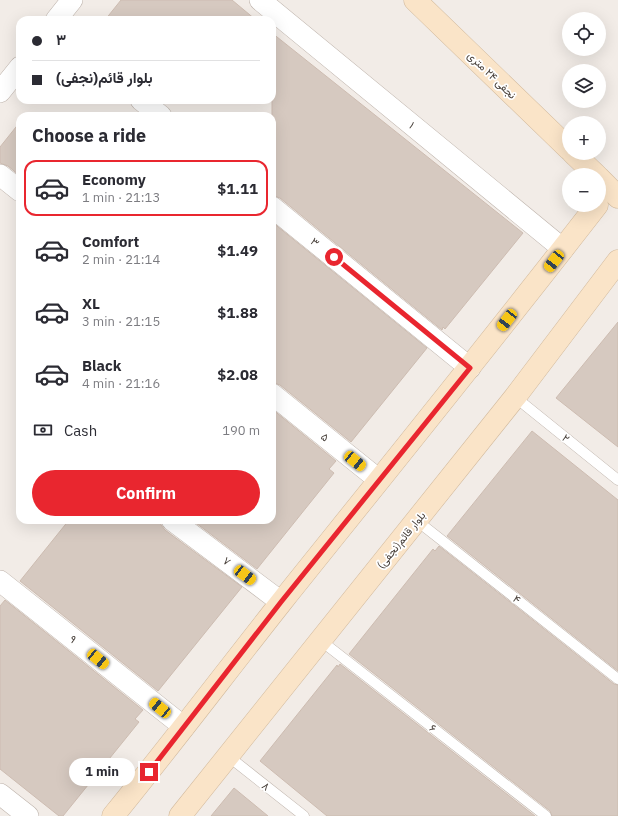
<!DOCTYPE html>
<meta charset="utf-8">
<style>
body{margin:0;font-family:"IBM Plex Sans",Vazirmatn,sans-serif;background:#f2f2f3;color:#2b2b33;height:100vh;display:flex;flex-direction:column;font-size:15px;white-space:nowrap}
*{box-sizing:border-box;margin:0}
p{font-size:13px;color:#7c7c81}
.icon{flex:none;width:22px;height:22px;fill:none;stroke:currentColor;stroke-width:2;stroke-linecap:round;stroke-linejoin:round}
.map{position:relative;flex:1;overflow:hidden}
.drawer{position:absolute;left:16px;top:112px;width:260px;height:412px;display:flex;flex-direction:column;background:#fff;border-radius:12px;box-shadow:0 4px 16px #0002}
.drawer>*{flex:none}
.guide{position:absolute;left:16px;top:16px;width:260px;height:88px;border-radius:12px;box-shadow:0 4px 16px #0002;display:grid;align-content:center;height:88px;padding:0 16px;background:#fff}
.fabs{position:absolute;left:562px;top:12px;display:grid;gap:8px}
.fabs a{display:grid;place-items:center;width:44px;height:44px;border-radius:50%;background:#fff;box-shadow:0 4px 16px #0002;font-size:20px}
.end{position:absolute;width:18px;height:18px;margin:-9px;border:5px solid #e9262f;background:#fff;box-shadow:0 0 0 2px #fff}
.from{border-radius:50%}
.bubble{position:absolute;height:28px;border-radius:14px;background:#fff;box-shadow:0 4px 16px #0002;font-size:13px;font-weight:700;line-height:28px;text-align:center}
.car{position:absolute;width:12px;height:24px;margin:-12px -6px;border-radius:5px;box-shadow:0 0 3px 1px #0007;background:linear-gradient(#f5c518 24%,#345 0 40%,#f5c518 0 76%,#345 0 86%,#f5c518 0)}
.guide b{display:flex;align-items:center;gap:14px;height:38px;font-size:15px}
.guide b+b{border-top:1px solid #e1e1e2}
.guide i{width:10px;height:10px;background:#2b2b33}
ul{padding:0;list-style:none}
li{display:flex;align-items:center;gap:12px;height:56px;margin:0 8px 6px;padding:0 8px;border:2px solid transparent;border-radius:12px}
li div{flex:1}
li b{display:block;font-size:15px}
li em{font-style:normal;font-weight:700}
li.active{border-color:#e9262f}
li>.icon{width:36px;height:36px;stroke-width:1.5}
h2{padding:0 16px;font-size:18px;line-height:48px}
.pay{display:flex;align-items:center;gap:10px;height:44px;padding:0 16px;font-size:15px}
.pay p{margin-inline-start:auto}
.button{display:flex;gap:8px;margin-top:auto;padding:8px 16px}
.button a{flex:1;height:46px;border-radius:24px;background:#e9262f;color:#fff;font-size:16px;font-weight:700;line-height:46px;text-align:center}
.map>svg:first-child{display:block}
</style>
<div class="map">
<svg width="618" height="816" viewBox="0 0 618 816">
<rect width="100%" height="100%" fill="#f2ece7"/>
<g fill="#d6c9c0" stroke="#cdbcb1">
<polygon points="121,0 232,0 256,20 105,20"/>
<polygon points="272,33 523,233 445,329 443,327 442,330 280,198 272,195"/>
<polygon points="20,122 20,176 8,166 0,163 0,147"/>
<polygon points="272,222 427,348 351,442 280,385 272,382"/>
<polygon points="618,322 618,447 556,398"/>
<polygon points="272,409 336,461 329,469 334,473 257,569 192,520 272,520"/>
<polygon points="532,431 618,500 618,671 447,536"/>
<polygon points="69,520 160,520 161,525 165,530 242,587 158,691 20,581"/>
<polygon points="439,546 614,684 618,685 618,816 552,816 550,811 349,654 433,549 435,551"/>
<polygon points="5,600 143,710 135,719 139,722 63,816 59,816 0,769 0,606"/>
<polygon points="340,664 535,816 327,816 260,761 337,665 338,667"/>
<polygon points="234,788 268,816 211,816"/>
</g>
<g fill="none" stroke-linecap="round" stroke-linejoin="round">
<defs>
<g id="lane">
<polyline points="515,397 618,480"/>
<polyline points="416,520 618,679"/>
<polyline points="320,640 546,816"/>
<polyline points="228,756 304,816"/>
</g>
<g id="street">
<polyline points="260,0 563,249"/>
<polyline points="56,20 72,0"/>
<polyline points="0,92 20,67"/>
<polyline points="141,100 161,116"/>
<polyline points="0,175 20,191"/>
<polyline points="272,207 470,368"/>
<polyline points="272,394 379,480"/>
<polyline points="172,520 281,602"/>
<polyline points="0,581 184,727"/>
<polyline points="0,794 28,816"/>
</g>
<g id="secondary">
<polyline points="415,0 569,149"/>
<polyline points="573,153 596,175"/>
<polyline points="599,178 618,197"/>
<path d="M 113,816 C 171,745 226,672 283,600 C 388,469 494,338 597,205"/>
<polyline points="180,816 515,397 618,261"/>
</g>
</defs>
<use href="#lane" stroke="#bdb2aa" stroke-width="11"/>
<use href="#street" stroke="#bdb2aa" stroke-width="22"/>
<use href="#secondary" stroke="#d1b99c" stroke-width="23"/>
<use href="#lane" stroke="#fff" stroke-width="10"/>
<use href="#street" stroke="#fff" stroke-width="21"/>
<use href="#secondary" stroke="#fae4c8" stroke-width="22"/>
</g>
<g fill="none" stroke-linecap="round" stroke-linejoin="round">
<polyline stroke="#e9262f" stroke-width="5" points="149,772 281,602 470,368 334,257"/>
</g>
<g text-anchor="middle" dominant-baseline="central" stroke-width="3.5" stroke-linejoin="round" paint-order="stroke">
<g font-size="11" fill="#443c36" stroke="#fff">
<text transform="translate(492 75) rotate(44)">نجفی ۲۴ متری</text>
<text transform="translate(412 125) rotate(39)">۱</text>
<text transform="translate(315 242) rotate(39)">۳</text>
<text transform="translate(325 437) rotate(39)">۵</text>
<text transform="translate(566 438) rotate(39)">۲</text>
<text transform="translate(401 540) rotate(-51)">بلوار قائم(نجفی)</text>
<text transform="translate(227 561) rotate(37)">۷</text>
<text transform="translate(517 599) rotate(38)">۴</text>
<text transform="translate(73 639) rotate(38)">۹</text>
<text transform="translate(433 728) rotate(38)">۶</text>
<text transform="translate(266 786) rotate(38)">۸</text>
</g>
</g>
</svg>
<div class="fabs">
<a><svg class="icon" aria-label="locate" viewBox="0 0 24 24"><circle cx="12" cy="12" r="6"/><path d="M12 2v4M12 18v4M2 12h4M18 12h4"/></svg></a>
<a><svg class="icon" aria-label="layers" viewBox="0 0 24 24"><path d="M12 4l9 5-9 5-9-5zM3 14l9 5 9-5"/></svg></a>
<a>+</a>
<a>−</a>
</div>
<i class="end from" style="left:334px;top:257px"></i>
<i class="end" style="left:149px;top:772px"></i>
<div class="bubble" style="left:69px;top:758px;width:66px">1 min</div>
<i class="car" style="left:554px;top:261px;rotate:218deg"></i>
<i class="car" style="left:507px;top:320px;rotate:218deg"></i>
<i class="car" style="left:355px;top:461px;rotate:129deg"></i>
<i class="car" style="left:245px;top:575px;rotate:127deg"></i>
<i class="car" style="left:98px;top:659px;rotate:129deg"></i>
<i class="car" style="left:160px;top:708px;rotate:309deg"></i>
<div class="guide">
<b><i class="from"></i>۳</b>
<b><i></i>بلوار قائم(نجفی)</b>
</div>
<section class="drawer">
<h2>Choose a ride</h2>
<ul>
<li class="active"><svg class="icon" aria-label="car" viewBox="0 0 24 24"><path d="M5 17H2v-5l4-1 3-4h7l3 4 3 1v5h-3M9 17h6M6 11h13"/><circle cx="7" cy="17" r="2"/><circle cx="17" cy="17" r="2"/></svg><div><b>Economy</b><p>1 min · 21:13</p></div><em>$1.11</em></li>
<li><svg class="icon" aria-label="car" viewBox="0 0 24 24"><path d="M5 17H2v-5l4-1 3-4h7l3 4 3 1v5h-3M9 17h6M6 11h13"/><circle cx="7" cy="17" r="2"/><circle cx="17" cy="17" r="2"/></svg><div><b>Comfort</b><p>2 min · 21:14</p></div><em>$1.49</em></li>
<li><svg class="icon" aria-label="car" viewBox="0 0 24 24"><path d="M5 17H2v-5l4-1 3-4h7l3 4 3 1v5h-3M9 17h6M6 11h13"/><circle cx="7" cy="17" r="2"/><circle cx="17" cy="17" r="2"/></svg><div><b>XL</b><p>3 min · 21:15</p></div><em>$1.88</em></li>
<li><svg class="icon" aria-label="car" viewBox="0 0 24 24"><path d="M5 17H2v-5l4-1 3-4h7l3 4 3 1v5h-3M9 17h6M6 11h13"/><circle cx="7" cy="17" r="2"/><circle cx="17" cy="17" r="2"/></svg><div><b>Black</b><p>4 min · 21:16</p></div><em>$2.08</em></li>
</ul>
<div class="pay"><svg class="icon" aria-label="cash" viewBox="0 0 24 24"><path d="M3 7h18v10H3z"/><circle cx="12" cy="12" r="2"/></svg>Cash<p>190 m</p></div>
<div class="button"><a>Confirm</a></div>
</section>
</div>
